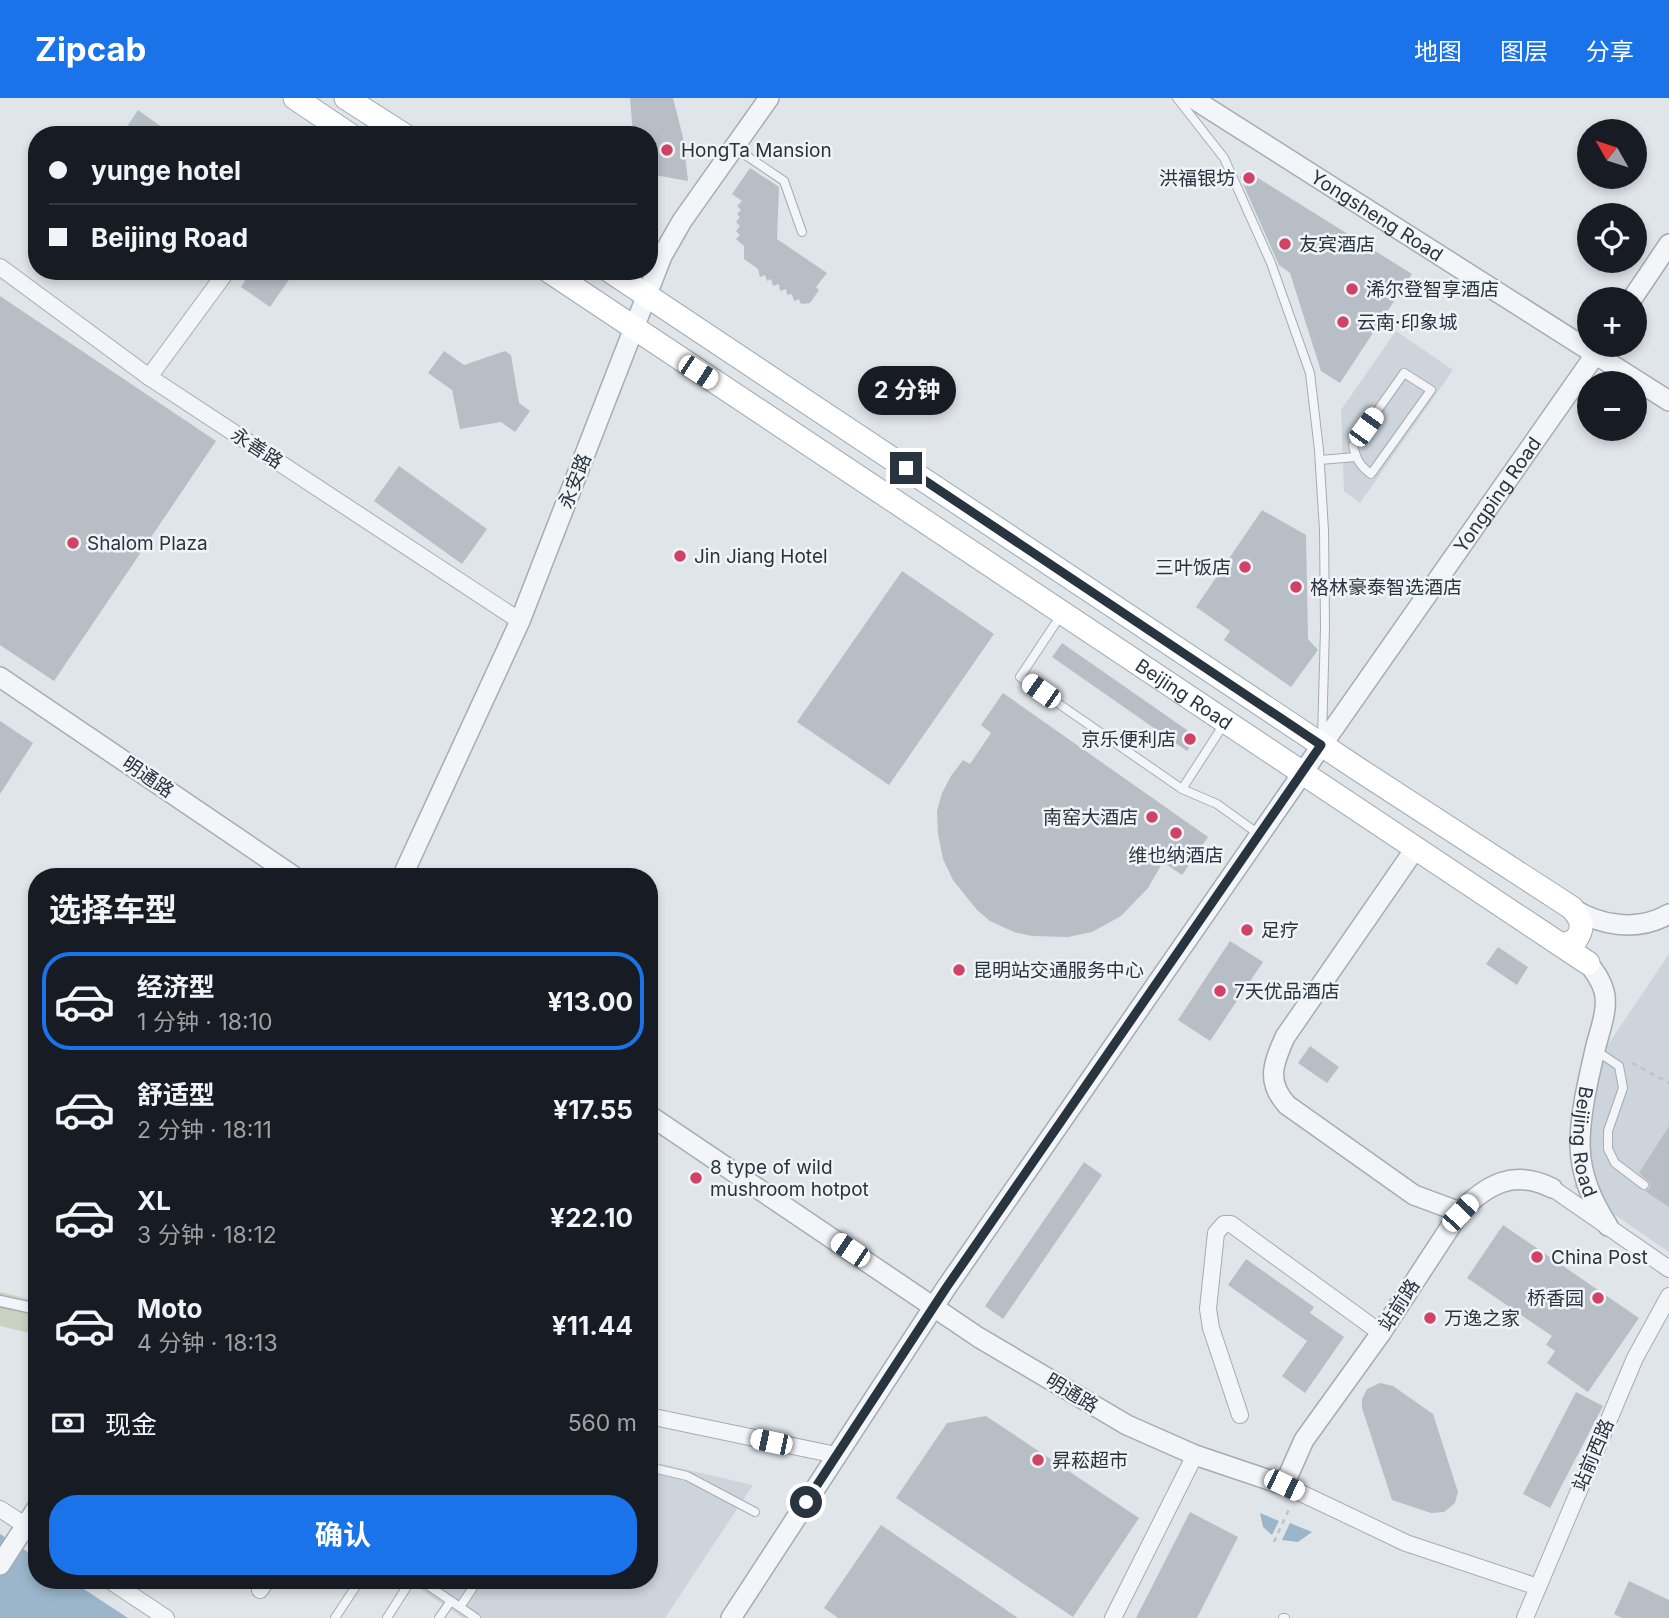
<!DOCTYPE html>
<html lang="zh">
<meta charset="utf-8">
<style>
body{margin:0;font-family:Inter,"Noto Sans SC",sans-serif;background:#242831;color:#f1f3f6;height:100vh;display:flex;flex-direction:column;font-size:26px;white-space:nowrap}
*{box-sizing:border-box;margin:0}
p{font-size:23px;color:#9ea1a6}
.icon{flex:none;width:38px;height:38px;fill:none;stroke:currentColor;stroke-width:2;stroke-linecap:round;stroke-linejoin:round}
.map{position:relative;flex:1;overflow:hidden}
.panel{position:absolute;left:28px;top:770px;width:630px;height:721px;display:flex;flex-direction:column;background:#171b24;border-radius:28px;box-shadow:0 4px 10px #0003}
.panel>*{flex:none}
.hud{position:absolute;left:28px;top:28px;width:630px;height:154px;border-radius:28px;box-shadow:0 4px 10px #0003;display:grid;align-content:center;height:154px;padding:0 21px;background:#171b24}
.needle{width:46px;rotate:309deg}
.controls{position:absolute;left:1577px;top:21px;display:grid;gap:14px}
.controls a{display:grid;place-items:center;width:70px;height:70px;border-radius:50%;background:#171b24;box-shadow:0 4px 10px #0003;font-size:35px}
.end{position:absolute;width:32px;height:32px;margin:-16px;border:9px solid #293441;background:#fff;box-shadow:0 0 0 4px #fff}
.from{border-radius:50%}
.bubble{position:absolute;height:49px;border-radius:24px;background:#171b24;box-shadow:0 4px 10px #0003;font-size:23px;font-weight:700;line-height:49px;text-align:center}
.car{position:absolute;width:21px;height:42px;margin:-21px -10px;border-radius:9px;box-shadow:0 0 5px 2px #0007;background:linear-gradient(#fff 24%,#345 0 40%,#fff 0 76%,#345 0 86%,#fff 0)}
.hud b{display:flex;align-items:center;gap:24px;height:66px;font-size:26px}
.hud b+b{border-top:2px solid #363941}
.hud i{width:18px;height:18px;background:#f1f3f6}
ul{padding:0;list-style:none}
li{display:flex;align-items:center;gap:21px;height:98px;margin:0 14px 10px;padding:0 7px;border:4px solid transparent;border-radius:28px}
li div{flex:1}
li b{display:block;font-size:26px}
li em{font-style:normal;font-weight:700}
li.current{border-color:#1a73e8}
li>.icon{width:63px;height:63px;stroke-width:1.5}
h2{padding:0 21px;font-size:32px;line-height:84px}
.pay{display:flex;align-items:center;gap:18px;height:77px;padding:0 21px;font-size:26px}
.pay p{margin-inline-start:auto}
.action{display:flex;gap:14px;margin-top:auto;padding:14px 21px}
.action a{flex:1;height:80px;border-radius:28px;background:#1a73e8;color:#fff;font-size:28px;font-weight:700;line-height:80px;text-align:center}
header{display:flex;align-items:center;gap:42px;box-sizing:border-box;height:98px;padding:0 35px;background:#1a73e8;color:#fff}
header strong{font-size:33px}
nav{display:flex;gap:38px;margin-inline-start:auto;font-size:24px}
.map>svg:first-child{display:block}
</style>
<header>
<strong>Zipcab</strong>
<nav><a>地图</a><a>图层</a><a>分享</a></nav>
</header>
<div class="map">
<svg width="1669" height="1520" viewBox="0 0 1669 1520">
<rect width="100%" height="100%" fill="#e0e5ea"/>
<g fill="#ced4dc">
<polygon points="1396,233 1453,272 1360,405 1344,393 1341,312"/>
<polygon points="1669,856 1669,1154 1574,1089 1607,948"/>
<polygon points="649,1363 753,1387 665,1520 463,1520 406,1482 649,1482"/>
</g>
<polygon fill="#c8d4c1" points="0,1194 37,1203 37,1237 0,1228"/>
<g fill="#9bb6ca">
<polygon points="1260,1415 1279,1423 1272,1437 1263,1429"/>
<polygon points="1290,1425 1312,1434 1298,1444 1282,1442"/>
<polygon points="0,1436 37,1460 37,1482 70,1482 128,1520 0,1520"/>
</g>
<g fill="#b7bec6">
<polygon points="630,0 673,0 683,39 688,83 649,76 649,37 633,37"/>
<polygon points="138,12 173,37 136,37 126,30"/>
<polygon points="750,70 779,89 777,141 827,175 816,189 819,192 810,205 801,206 799,201 794,203 792,196 787,197 786,191 780,193 779,186 773,188 771,181 767,183 765,177 760,179 758,171 744,161 744,148 736,141 740,137 736,133 740,128 736,124 740,119 737,116 741,112 737,108 742,103 732,96"/>
<polygon points="1245,72 1412,176 1340,285 1321,273 1290,175 1279,167 1240,79"/>
<polygon points="251,173 295,173 270,209 241,189"/>
<polygon points="0,198 216,343 54,583 0,547"/>
<polygon points="444,253 464,267 505,253 511,257 519,305 530,313 515,334 501,324 460,331 452,292 428,275"/>
<polygon points="399,368 487,431 462,466 374,403"/>
<polygon points="1262,412 1306,437 1308,541 1318,552 1291,589 1224,542 1230,533 1196,509"/>
<polygon points="902,473 994,536 889,687 797,624"/>
<polygon points="1062,545 1197,639 1187,653 1052,559"/>
<polygon points="1003,595 1208,739 1182,777 1163,764 1148,790 1121,818 1092,834 1068,839 1032,838 1014,834 990,823 977,812 953,782 943,761 938,736 937,713 942,695 951,678 963,662 970,666 991,635 981,627"/>
<polygon points="0,623 33,645 0,696"/>
<polygon points="1230,843 1263,864 1210,943 1178,922"/>
<polygon points="1498,849 1528,869 1517,887 1486,866"/>
<polygon points="1310,948 1339,969 1327,985 1298,965"/>
<polygon points="1669,1028 1669,1109 1645,1093 1650,1090 1650,1085 1639,1075"/>
<polygon points="1084,1064 1102,1077 1003,1221 985,1208"/>
<polygon points="1503,1127 1639,1220 1588,1294 1547,1265 1555,1253 1546,1247 1552,1238 1467,1180"/>
<polygon points="1246,1161 1314,1209 1310,1215 1344,1239 1305,1295 1282,1278 1307,1243 1228,1187"/>
<polygon points="1380,1285 1393,1288 1433,1316 1458,1394 1455,1405 1444,1414 1431,1415 1392,1402 1362,1310 1362,1301 1367,1291"/>
<polygon points="1576,1294 1603,1308 1550,1410 1523,1396"/>
<polygon points="986,1318 1139,1420 1073,1519 896,1400 947,1325"/>
<polygon points="1190,1414 1238,1439 1197,1520 1136,1520"/>
<polygon points="881,1427 940,1467 1018,1520 838,1520 824,1510"/>
<polygon points="1629,1483 1669,1502 1669,1520 1622,1520 1614,1516"/>
</g>
<g fill="none" stroke-linecap="round" stroke-linejoin="round">
<defs>
<g id="service">
<polyline points="1177,0 1224,60 1271,165 1310,275 1319,352 1324,432 1325,530 1322,640"/>
<polyline points="735,50 784,83 802,134"/>
<path d="M 1404,275 L 1431,292 L 1371,376 C 1360,368 1356,361 1353,347 Z"/>
<polyline points="1320,362 1356,359"/>
<polyline points="1061,517 1020,579 1182,691 1224,626"/>
<polyline points="1182,691 1217,706 1260,737"/>
<polyline points="1595,952 1619,968 1623,990 1608,1033 1608,1051 1615,1065 1644,1087"/>
<polyline points="649,1369 687,1378 755,1414"/>
<polyline points="420,1482 476,1520"/>
<polyline points="460,1509 478,1482"/>
<polyline points="335,1520 360,1482"/>
<polyline points="387,1520 411,1482"/>
<polyline points="439,1520 451,1503"/>
<polyline points="1283,1520 1285,1520"/>
</g>
<polyline id="pedestrian" points="0,1203 37,1211"/>
<g id="minor">
<polyline points="0,169 149,279 520,523"/>
<polyline points="149,279 227,173"/>
<polyline points="1552,1090 1669,1171"/>
<polyline points="1240,1317 1211,1230 1208,1211 1216,1135 1224,1126 1231,1126 1381,1235"/>
<polyline points="649,1318 836,1357"/>
<polyline points="1284,1387 1406,1445 1538,1489"/>
<polyline points="0,1411 37,1435"/>
<polyline points="109,1482 166,1520"/>
<polyline points="260,1492 267,1482"/>
<polyline points="1113,1520 1195,1357"/>
<polyline points="1525,1520 1635,1260 1669,1198"/>
</g>
<g id="tertiary">
<path id="s1" d="M 1192,0 L 1669,303"/>
<polyline points="1632,201 1669,146"/>
<polyline points="0,579 295,779"/>
<path d="M 1415,751 L 1285,939 C 1273,966 1266,984 1287,1007 L 1414,1097 L 1460,1114"/>
<polyline points="402,779 520,523 662,158 682,123 769,0"/>
<path d="M 1572,810 C 1601,828 1637,834 1669,816"/>
<path id="s2" d="M 1588,865 C 1595,874 1601,882 1604,893 C 1609,911 1599,934 1595,952 C 1588,983 1580,1015 1580,1048 C 1581,1078 1592,1103 1608,1128"/>
<path d="M 649,1017 L 978,1239 L 1127,1327 L 1195,1357 L 1284,1387 L 1304,1342 L 1381,1235 L 1460,1114 C 1487,1086 1514,1071 1552,1090"/>
<polyline points="0,1467 37,1410"/>
<path id="s3" d="M 731,1520 L 946,1190 L 1322,647 L 1602,247"/>
</g>
<g id="primary">
<polyline points="295,0 350,37"/>
<polyline points="346,0 404,37"/>
<path id="s4" d="M 549,173 L 1588,865"/>
<path d="M 610,173 L 1358,671 L 1572,810 C 1582,822 1585,829 1575,843 L 1562,847"/>
</g>
</defs>
<use href="#service" stroke="#a5acb4" stroke-width="10"/>
<use href="#pedestrian" stroke="#a5acb4" stroke-width="13"/>
<use href="#minor" stroke="#a5acb4" stroke-width="18"/>
<use href="#tertiary" stroke="#a5acb4" stroke-width="22"/>
<use href="#primary" stroke="#9faab5" stroke-width="25"/>
<g stroke="#bec3c8" stroke-width="2.5" stroke-dasharray="5 5" stroke-linecap="butt">
<polyline points="1632,965 1669,985"/>
<polyline points="1274,1444 1290,1409"/>
</g>
<use href="#service" stroke="#f3f5f8" stroke-width="8"/>
<use href="#pedestrian" stroke="#f3f5f8" stroke-width="10"/>
<use href="#minor" stroke="#f3f5f8" stroke-width="16"/>
<use href="#tertiary" stroke="#f3f5f8" stroke-width="19"/>
<use href="#primary" stroke="#fff" stroke-width="23"/>
</g>
<g fill="none" stroke-linecap="round" stroke-linejoin="round">
<polyline stroke="#293441" stroke-width="9" points="806,1404 946,1190 1321,647 906,370"/>
</g>
<g fill="#d14366" stroke="#f0f4f7" stroke-width="2.5">
<circle cx="667" cy="52" r="7"/>
<circle cx="1249" cy="80" r="7"/>
<circle cx="1285" cy="146" r="7"/>
<circle cx="1352" cy="191" r="7"/>
<circle cx="1343" cy="224" r="7"/>
<circle cx="73" cy="445" r="7"/>
<circle cx="680" cy="458" r="7"/>
<circle cx="1245" cy="469" r="7"/>
<circle cx="1296" cy="489" r="7"/>
<circle cx="1190" cy="641" r="7"/>
<circle cx="1152" cy="719" r="7"/>
<circle cx="1176" cy="735" r="7"/>
<circle cx="1247" cy="832" r="7"/>
<circle cx="959" cy="872" r="7"/>
<circle cx="1220" cy="893" r="7"/>
<circle cx="696" cy="1080" r="7"/>
<circle cx="1537" cy="1159" r="7"/>
<circle cx="1598" cy="1200" r="7"/>
<circle cx="1430" cy="1220" r="7"/>
<circle cx="1038" cy="1362" r="7"/>
</g>
<g text-anchor="middle" dominant-baseline="central" stroke-width="5" stroke-linejoin="round" paint-order="stroke">
<g font-size="19" fill="#293441" stroke="#f0f4f7" text-anchor="start">
<text x="681" y="52">HongTa Mansion</text>
<text x="1235" y="80" text-anchor="end">洪福银坊</text>
<text x="1299" y="146">友宾酒店</text>
<text x="1366" y="191">浠尔登智享酒店</text>
<text x="1357" y="224">云南·印象城</text>
<text x="87" y="445">Shalom Plaza</text>
<text x="694" y="458">Jin Jiang Hotel</text>
<text x="1231" y="469" text-anchor="end">三叶饭店</text>
<text x="1310" y="489">格林豪泰智选酒店</text>
<text x="1176" y="641" text-anchor="end">京乐便利店</text>
<text x="1138" y="719" text-anchor="end">南窑大酒店</text>
<text x="1176" y="757" text-anchor="middle">维也纳酒店</text>
<text x="1261" y="832">足疗</text>
<text x="973" y="872">昆明站交通服务中心</text>
<text x="1234" y="893">7天优品酒店</text>
<text x="710" y="1069">8 type of wild<tspan x="710" dy="22">mushroom hotpot</tspan></text>
<text x="1551" y="1159">China Post</text>
<text x="1584" y="1200" text-anchor="end">桥香园</text>
<text x="1444" y="1220">万逸之家</text>
<text x="1052" y="1362">昇菘超市</text>
</g>
<g font-size="19" fill="#293441" stroke="#f0f4f7">
<text stroke="none"><textPath href="#s1" startOffset="219">Yongsheng Road</textPath></text>
<text transform="translate(257 350) rotate(33)">永善路</text>
<text transform="translate(575 383) rotate(-69)">永安路</text>
<text stroke="none"><textPath href="#s3" startOffset="1360">Yongping Road</textPath></text>
<text stroke="none"><textPath href="#s4" startOffset="763">Beijing Road</textPath></text>
<text transform="translate(148 679) rotate(34)">明通路</text>
<text stroke="none"><textPath href="#s2" startOffset="186">Beijing Road</textPath></text>
<text transform="translate(1399 1207) rotate(-57)">站前路</text>
<text transform="translate(1072 1295) rotate(31)">明通路</text>
<text transform="translate(1593 1357) rotate(-67)">站前西路</text>
</g>
</g>
</svg>
<div class="controls">
<a><svg class="needle" viewBox="-14 -14 28 28"><path d="M0-13l5 13h-10z" fill="#e53935"/><path d="M0 13l5-13h-10z" fill="#9ea1a6"/></svg></a>
<a><svg class="icon" aria-label="locate" viewBox="0 0 24 24"><circle cx="12" cy="12" r="6"/><path d="M12 2v4M12 18v4M2 12h4M18 12h4"/></svg></a>
<a>+</a>
<a>−</a>
</div>
<i class="end from" style="left:806px;top:1404px"></i>
<i class="end" style="left:906px;top:370px"></i>
<div class="bubble" style="left:858px;top:268px;width:98px">2 分钟</div>
<i class="car" style="left:698px;top:274px;rotate:123deg"></i>
<i class="car" style="left:1366px;top:329px;rotate:36deg"></i>
<i class="car" style="left:1041px;top:593px;rotate:305deg"></i>
<i class="car" style="left:1460px;top:1115px;rotate:43deg"></i>
<i class="car" style="left:850px;top:1152px;rotate:304deg"></i>
<i class="car" style="left:771px;top:1344px;rotate:282deg"></i>
<i class="car" style="left:1284px;top:1387px;rotate:116deg"></i>
<div class="hud">
<b><i class="from"></i>yunge hotel</b>
<b><i></i>Beijing Road</b>
</div>
<section class="panel">
<h2>选择车型</h2>
<ul>
<li class="current"><svg class="icon" aria-label="car" viewBox="0 0 24 24"><path d="M5 17H2v-5l4-1 3-4h7l3 4 3 1v5h-3M9 17h6M6 11h13"/><circle cx="7" cy="17" r="2"/><circle cx="17" cy="17" r="2"/></svg><div><b>经济型</b><p>1 分钟 · 18:10</p></div><em>¥13.00</em></li>
<li><svg class="icon" aria-label="car" viewBox="0 0 24 24"><path d="M5 17H2v-5l4-1 3-4h7l3 4 3 1v5h-3M9 17h6M6 11h13"/><circle cx="7" cy="17" r="2"/><circle cx="17" cy="17" r="2"/></svg><div><b>舒适型</b><p>2 分钟 · 18:11</p></div><em>¥17.55</em></li>
<li><svg class="icon" aria-label="car" viewBox="0 0 24 24"><path d="M5 17H2v-5l4-1 3-4h7l3 4 3 1v5h-3M9 17h6M6 11h13"/><circle cx="7" cy="17" r="2"/><circle cx="17" cy="17" r="2"/></svg><div><b>XL</b><p>3 分钟 · 18:12</p></div><em>¥22.10</em></li>
<li><svg class="icon" aria-label="car" viewBox="0 0 24 24"><path d="M5 17H2v-5l4-1 3-4h7l3 4 3 1v5h-3M9 17h6M6 11h13"/><circle cx="7" cy="17" r="2"/><circle cx="17" cy="17" r="2"/></svg><div><b>Moto</b><p>4 分钟 · 18:13</p></div><em>¥11.44</em></li>
</ul>
<div class="pay"><svg class="icon" aria-label="cash" viewBox="0 0 24 24"><path d="M3 7h18v10H3z"/><circle cx="12" cy="12" r="2"/></svg>现金<p>560 m</p></div>
<div class="action"><a>确认</a></div>
</section>
</div>
